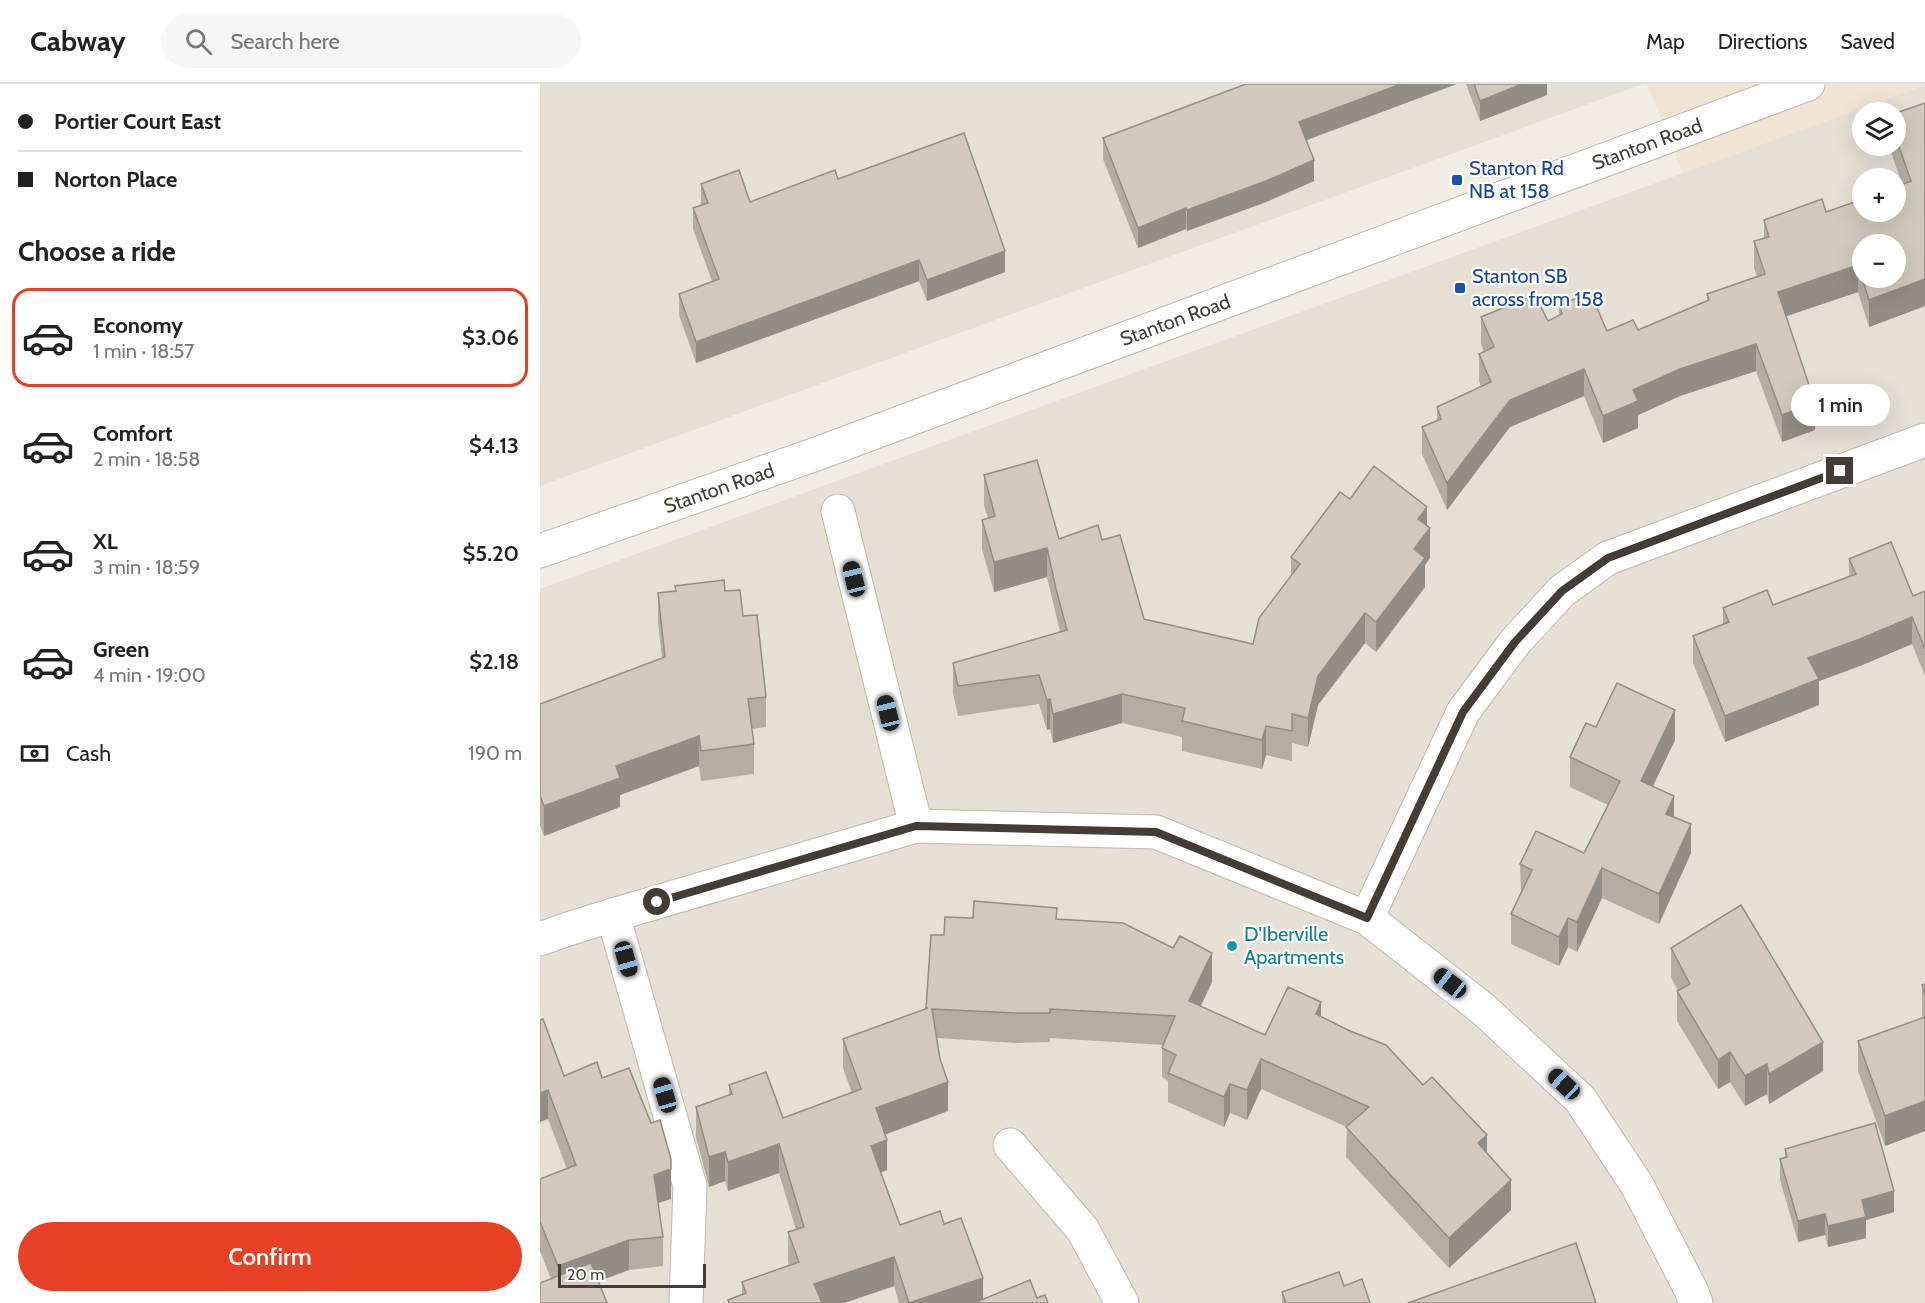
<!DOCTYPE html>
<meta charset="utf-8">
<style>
body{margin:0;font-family:Cabin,sans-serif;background:#f6f6f6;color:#222;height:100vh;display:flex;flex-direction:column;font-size:22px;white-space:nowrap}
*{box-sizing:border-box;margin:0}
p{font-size:20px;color:#767676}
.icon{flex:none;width:33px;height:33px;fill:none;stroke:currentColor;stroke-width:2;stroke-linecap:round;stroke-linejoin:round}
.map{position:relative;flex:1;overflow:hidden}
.panel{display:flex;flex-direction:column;background:#fff;width:540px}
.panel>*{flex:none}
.top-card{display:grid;align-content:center;height:132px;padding:0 18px;background:#fff}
.fabs{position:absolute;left:1312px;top:18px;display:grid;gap:12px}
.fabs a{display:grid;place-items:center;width:54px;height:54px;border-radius:50%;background:#fff;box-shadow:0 6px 24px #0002;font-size:30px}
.scale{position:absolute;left:18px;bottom:15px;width:148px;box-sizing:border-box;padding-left:6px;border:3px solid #433d35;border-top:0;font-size:16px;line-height:21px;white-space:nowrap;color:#433d35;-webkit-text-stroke:4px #fff;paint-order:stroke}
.end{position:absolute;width:27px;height:27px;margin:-14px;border:8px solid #433d35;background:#fff;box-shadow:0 0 0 3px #fff}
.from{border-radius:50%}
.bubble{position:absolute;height:42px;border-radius:21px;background:#fff;box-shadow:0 6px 24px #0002;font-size:20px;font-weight:600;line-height:42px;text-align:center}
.car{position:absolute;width:18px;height:36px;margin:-18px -9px;border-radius:8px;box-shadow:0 0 4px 2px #0007;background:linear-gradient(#222 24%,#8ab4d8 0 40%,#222 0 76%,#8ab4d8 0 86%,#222 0)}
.top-card b{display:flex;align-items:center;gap:21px;height:57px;font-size:22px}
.top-card b+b{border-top:2px solid #e0e0e0}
.top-card i{width:15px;height:15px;background:#222}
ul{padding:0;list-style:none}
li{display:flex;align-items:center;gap:18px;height:99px;margin:0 12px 9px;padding:0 6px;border:3px solid transparent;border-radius:18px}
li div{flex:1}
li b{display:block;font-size:22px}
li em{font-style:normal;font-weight:600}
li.current{border-color:#e84025}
li>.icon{width:54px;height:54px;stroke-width:1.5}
h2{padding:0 18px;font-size:27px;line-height:72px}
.pay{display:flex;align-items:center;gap:15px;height:66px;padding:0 18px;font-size:22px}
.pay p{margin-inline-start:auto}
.primary-button{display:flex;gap:12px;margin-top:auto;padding:12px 18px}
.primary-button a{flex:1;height:69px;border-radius:36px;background:#e84025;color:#fff;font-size:24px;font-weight:600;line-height:69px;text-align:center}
header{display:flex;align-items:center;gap:36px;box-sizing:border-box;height:84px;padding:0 30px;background:#fff;border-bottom:2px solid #e0e0e0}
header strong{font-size:28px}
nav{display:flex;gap:33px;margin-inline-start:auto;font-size:21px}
.search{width:420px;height:54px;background:#f6f6f6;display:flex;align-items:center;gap:15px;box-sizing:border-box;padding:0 21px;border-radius:33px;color:#767676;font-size:22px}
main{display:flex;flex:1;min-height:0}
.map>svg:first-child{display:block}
</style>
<header>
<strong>Cabway</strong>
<div class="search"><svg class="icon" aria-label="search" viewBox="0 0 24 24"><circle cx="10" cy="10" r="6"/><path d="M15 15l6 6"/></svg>Search here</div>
<nav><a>Map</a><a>Directions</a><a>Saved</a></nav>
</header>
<main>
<section class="panel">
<div class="top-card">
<b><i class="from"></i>Portier Court East</b>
<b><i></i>Norton Place</b>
</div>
<h2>Choose a ride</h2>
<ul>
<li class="current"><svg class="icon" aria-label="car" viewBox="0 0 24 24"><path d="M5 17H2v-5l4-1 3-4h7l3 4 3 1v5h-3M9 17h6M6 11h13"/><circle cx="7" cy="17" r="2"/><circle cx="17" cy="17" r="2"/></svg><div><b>Economy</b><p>1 min · 18:57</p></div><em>$3.06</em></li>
<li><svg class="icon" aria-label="car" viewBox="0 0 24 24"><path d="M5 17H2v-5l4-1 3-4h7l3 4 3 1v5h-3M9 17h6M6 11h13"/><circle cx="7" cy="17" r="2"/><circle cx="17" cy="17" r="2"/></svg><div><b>Comfort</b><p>2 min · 18:58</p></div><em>$4.13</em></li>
<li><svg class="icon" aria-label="car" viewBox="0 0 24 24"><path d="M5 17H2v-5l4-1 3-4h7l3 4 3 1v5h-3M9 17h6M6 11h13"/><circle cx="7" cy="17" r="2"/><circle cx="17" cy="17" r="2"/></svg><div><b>XL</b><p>3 min · 18:59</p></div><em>$5.20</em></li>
<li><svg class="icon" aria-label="car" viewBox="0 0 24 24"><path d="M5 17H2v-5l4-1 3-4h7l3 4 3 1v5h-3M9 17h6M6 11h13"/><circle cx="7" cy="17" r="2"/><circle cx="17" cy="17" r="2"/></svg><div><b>Green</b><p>4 min · 19:00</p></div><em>$2.18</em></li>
</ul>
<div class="pay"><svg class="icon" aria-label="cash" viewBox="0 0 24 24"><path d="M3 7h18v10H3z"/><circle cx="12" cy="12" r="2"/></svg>Cash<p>190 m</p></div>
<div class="primary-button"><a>Confirm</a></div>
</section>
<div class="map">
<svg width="1385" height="1219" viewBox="0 0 1385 1219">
<rect width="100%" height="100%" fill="#f1ede5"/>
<g fill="#e5dfd4" fill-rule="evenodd">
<polygon points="0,0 1103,0 0,402"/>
<path d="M 1385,1 L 1385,1219 L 0,1219 L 0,505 ZM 1323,28 L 1356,28 L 1356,62 L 1323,62 ZM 1323,94 L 1356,94 L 1356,128 L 1323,128 ZM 1323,160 L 1356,160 L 1356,194 L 1323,194 Z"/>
</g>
<polygon fill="#f2e4d2" points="1107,0 1385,0 1385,1 1143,89"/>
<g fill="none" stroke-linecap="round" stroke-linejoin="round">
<defs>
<g id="minor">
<polyline points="298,427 376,742"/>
<polyline points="0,467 279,369 1268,0"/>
<polyline points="73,831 150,1102 146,1219"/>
<polyline points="827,834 923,628 975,558 1022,507 1068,474 1385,356"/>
<polyline points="0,855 25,846 73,831 376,742 616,748 827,834 943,925 1040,1015 1097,1101 1151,1206 1156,1219"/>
<polyline points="470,1061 543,1146 582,1219"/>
</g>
</defs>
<use href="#minor" stroke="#bfb8ac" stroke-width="35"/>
<use href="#minor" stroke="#fff" stroke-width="33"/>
</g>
<g fill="#b5ada2">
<polygon points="926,0 1007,0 1007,11 940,37"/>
<polygon points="1385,19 1385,222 1329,243 1318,208 1246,232 1275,346 1242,358 1216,287 1140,312 1098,331 1098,344 1063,359 1044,312 970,343 907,426 882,370 882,343 897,337 897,323 941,303 939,297 939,270 944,268 941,260 941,233 1008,237 1019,232 1019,222 1067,247 1098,246 1167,217 1167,210 1217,192 1214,184 1214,157 1224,154 1224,136 1286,128 1362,100 1349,62 1356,62 1356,29"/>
<polygon points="563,54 767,56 774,97 726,118 647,147 646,145 598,164 563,75"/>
<polygon points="298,95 465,188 387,217 379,197 156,279 139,231 139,210 172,197 153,145 153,124 161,121 161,100 210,118"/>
<polygon points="444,391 519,455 562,456 604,535 713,560 751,491 751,473 810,415 887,442 890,474 885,481 885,503 836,568 825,559 778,621 768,663 752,659 752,677 726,671 722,685 642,667 642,653 582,639 513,659 510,645 507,646 499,620 418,632 413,609 413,579 520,548 507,493 454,508 442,465 442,436 448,434 444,421"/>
<polygon points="1309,475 1373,512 1385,507 1385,592 1372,560 1320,582 1279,597 1279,621 1185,658 1153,579 1153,552 1183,540 1183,524 1233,521 1309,493"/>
<polygon points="135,502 185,507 203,532 226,613 226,643 212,645 214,660 214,690 161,697 159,682 80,711 80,723 4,752 0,741 0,620 122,574 118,539 118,509 135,507"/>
<polygon points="1056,643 1135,656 1113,702 1134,733 1151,769 1119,840 1062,814 1037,868 1028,863 1019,882 971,860 971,830 981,810 980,780 1044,769 1068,721 1030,703 1030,673"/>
<polygon points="433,834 517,836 672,898 661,922 725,951 781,932 947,1070 971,1126 909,1184 806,1073 807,1043 721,1005 707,1036 690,1029 684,1043 628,1018 628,997 622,993 622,964 623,961 510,954 510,958 476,959 397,954 408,1027 345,1050 347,1086 341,1088 360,1141 404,1140 443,1215 497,1214 508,1219 359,1219 354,1202 304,1219 188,1219 188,1216 202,1210 202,1198 249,1181 248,1178 248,1148 256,1146 239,1089 188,1107 185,1097 169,1103 156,1053 156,1023 189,1011 189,1001 243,1034 312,1009 303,984 303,955 386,925 404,851"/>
<polygon points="1131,864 1283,987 1229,1020 1227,1010 1205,1022 1190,998 1178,1005 1137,937 1137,907 1138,907 1131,893"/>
<polygon points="1385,900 1385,1047 1345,1062 1318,987 1318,957 1383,934 1382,931 1382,901"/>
<polygon points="0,936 24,992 62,994 131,1115 118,1119 123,1153 123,1182 89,1186 58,1197 11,1195 0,1167 0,1095 27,1085 8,1035"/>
<polygon points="1245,1065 1354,1128 1326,1136 1326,1154 1288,1163 1285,1151 1258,1158 1240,1096 1240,1075 1245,1074"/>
<polygon points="804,1202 830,1219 742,1219 742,1208"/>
</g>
<g fill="#938d84">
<polygon points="861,0 917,0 759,59 759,38"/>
<polygon points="982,0 1007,0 1007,11 940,37 940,17"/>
<polygon points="774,76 774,97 726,118 647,147 647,126"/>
<polygon points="646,124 646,145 598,164 598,144"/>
<polygon points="465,167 465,188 387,217 387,196"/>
<polygon points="379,176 379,197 156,279 156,258"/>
<polygon points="1318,181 1318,208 1238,235 1238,208"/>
<polygon points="1385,195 1385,222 1329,243 1329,216"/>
<polygon points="1216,260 1216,287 1140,312 1098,331 1098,344 1063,359 1063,332 1093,306 1140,285"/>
<polygon points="1044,285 1044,312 970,343 907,426 907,399 970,316"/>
<polygon points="1275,319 1275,346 1242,358 1242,331"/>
<polygon points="887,423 887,449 890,444 890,474 885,481 885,503 836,568 836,538 874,465 878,435"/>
<polygon points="507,464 507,493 454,508 454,478"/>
<polygon points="825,529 825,559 778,621 768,663 768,634 778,592"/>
<polygon points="1372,533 1372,560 1320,582 1279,597 1279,621 1185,658 1185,632 1268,574"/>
<polygon points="582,610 582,639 513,659 513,630"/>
<polygon points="510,615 510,645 507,646 507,616"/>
<polygon points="1135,626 1135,656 1101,727 1101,697"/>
<polygon points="726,642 726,671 722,685 722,656"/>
<polygon points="159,652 159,682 80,711 80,723 4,752 4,722 76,682"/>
<polygon points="1134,712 1134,742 1126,730"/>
<polygon points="1151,740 1151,769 1119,840 1119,810"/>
<polygon points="1062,784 1062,814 1037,868 1037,838"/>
<polygon points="1028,834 1028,863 1019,882 1019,853"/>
<polygon points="672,869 672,898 649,946 649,917"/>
<polygon points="781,918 781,948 776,930"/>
<polygon points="1283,958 1283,987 1229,1020 1229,990"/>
<polygon points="1190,968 1190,998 1178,1005 1178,976"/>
<polygon points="721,975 721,1005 707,1036 707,1006"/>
<polygon points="1227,980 1227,1010 1205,1022 1205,992"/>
<polygon points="408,998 408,1027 336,1054 336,1024"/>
<polygon points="690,1000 690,1029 684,1043 684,1013"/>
<polygon points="8,1006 8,1035 0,1038 0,1009"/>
<polygon points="1385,1017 1385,1047 1345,1062 1345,1032"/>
<polygon points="947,1051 947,1081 938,1059"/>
<polygon points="347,1056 347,1086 331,1092 331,1062"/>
<polygon points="239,1060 239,1089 188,1107 188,1078"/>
<polygon points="185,1068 185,1097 169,1103 169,1073"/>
<polygon points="131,1075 131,1115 114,1120 114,1091"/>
<polygon points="971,1096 971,1126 909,1184 909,1154"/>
<polygon points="1354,1107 1354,1128 1326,1136 1326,1154 1288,1163 1288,1142 1322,1116"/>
<polygon points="1285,1130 1285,1151 1258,1158 1258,1137"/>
<polygon points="89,1156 89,1186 18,1212 18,1182"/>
<polygon points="354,1173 354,1202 304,1219 274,1219 274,1200"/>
<polygon points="443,1194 443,1219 370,1219"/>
</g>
<g fill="#d2c9bc" stroke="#938d84" stroke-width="1.5" fill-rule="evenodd">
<polygon points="706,0 861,0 759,38 774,76 726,97 647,126 646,124 598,144 563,54"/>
<polygon points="934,0 982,0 940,17"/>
<path d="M 1385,19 L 1385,195 L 1329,216 L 1318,181 L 1238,208 L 1275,319 L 1242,331 L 1216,260 L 1140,285 L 1093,306 L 1098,317 L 1063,332 L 1044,285 L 970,316 L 907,399 L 882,343 L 901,335 L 897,323 L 951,298 L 939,270 L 954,263 L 941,233 L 995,211 L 1008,237 L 1022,230 L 1019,222 L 1050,208 L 1067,247 L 1093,236 L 1098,246 L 1169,216 L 1167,210 L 1225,190 L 1214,157 L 1229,153 L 1224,136 L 1282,115 L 1286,128 L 1323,115 L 1323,128 L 1356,128 L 1356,103 L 1371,97 L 1356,54 L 1356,29 ZM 1323,160 L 1356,160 L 1356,194 L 1323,194 Z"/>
<polygon points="424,49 465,167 387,196 379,176 156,258 139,210 179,195 153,124 168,119 161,100 199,86 210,118 295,86 298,95"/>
<polygon points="497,376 519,455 558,441 562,456 580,451 604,535 713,560 719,534 760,480 751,473 800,408 810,415 834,382 887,423 878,435 890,444 874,465 885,474 836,538 825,529 778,592 768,634 752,630 752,647 726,642 722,656 642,637 645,624 582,610 513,630 510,615 507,616 499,591 418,602 413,579 527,546 516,505 507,464 454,478 442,436 455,432 444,391"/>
<polygon points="1351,458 1373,512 1385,507 1385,565 1372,533 1320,555 1268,574 1279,595 1185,632 1153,552 1189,538 1183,524 1227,506 1233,521 1316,490 1309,475"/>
<polygon points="184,496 185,507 200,506 203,532 217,531 226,613 208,615 214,660 161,667 159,652 76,682 80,694 4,722 0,712 0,620 125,573 118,509 136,507 135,502"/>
<polygon points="1077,599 1135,626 1101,697 1134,712 1126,730 1151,740 1119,810 1062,784 1037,838 1028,834 1019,853 971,830 992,786 980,780 996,747 1044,769 1080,697 1030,673 1046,639 1056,643"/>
<polygon points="434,817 517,824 516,835 583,839 633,864 640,852 672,869 649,917 725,951 748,903 781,918 776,930 810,947 846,961 883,1001 892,993 947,1051 938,1059 971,1096 909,1154 806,1043 829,1023 721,975 707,1006 690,1000 684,1013 628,989 636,971 622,964 635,932 510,925 510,929 476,929 392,925 400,975 408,998 336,1024 347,1056 331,1062 360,1141 400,1127 404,1140 421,1134 443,1194 369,1219 354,1173 274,1200 282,1219 189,1219 188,1216 206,1209 202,1198 259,1178 248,1148 264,1143 239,1060 188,1078 185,1068 169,1073 156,1023 192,1010 189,1001 226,988 243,1034 321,1005 303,955 388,924 386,924 391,851 404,851 405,833 433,834"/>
<polygon points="1201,821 1283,958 1229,990 1227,980 1205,992 1190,968 1178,976 1137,907 1150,900 1131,864"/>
<polygon points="1385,900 1385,911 1382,901"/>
<polygon points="1385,933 1385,1017 1345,1032 1318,957"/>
<polygon points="3,935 24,992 57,978 62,994 89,984 111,1039 120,1036 131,1075 131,1085 114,1091 123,1153 89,1156 18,1182 0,1138 0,1095 36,1081 8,1006 0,1009 0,936"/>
<polygon points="1335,1039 1354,1107 1322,1116 1326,1133 1288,1142 1285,1130 1258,1137 1240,1075 1247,1073 1245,1065"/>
<polygon points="1036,1159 1056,1219 868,1219"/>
<polygon points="51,1179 67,1219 0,1219 0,1199"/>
<polygon points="799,1188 804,1202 822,1195 830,1219 746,1219 742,1208"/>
<polygon points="490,1196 497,1214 505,1211 508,1219 434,1219"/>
</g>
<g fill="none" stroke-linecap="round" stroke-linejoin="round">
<polyline stroke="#433d35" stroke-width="8" points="117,818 376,742 616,748 827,834 923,628 975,558 1022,507 1068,474 1300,387"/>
</g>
<g fill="#1a4fb4" stroke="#fff" stroke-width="2">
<rect x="911" y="90" width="12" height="12" rx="3"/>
<rect x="914" y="198" width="12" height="12" rx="3"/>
</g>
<circle fill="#0f9aa8" stroke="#fff" stroke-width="2" cx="692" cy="862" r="6"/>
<g text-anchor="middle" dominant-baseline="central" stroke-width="4.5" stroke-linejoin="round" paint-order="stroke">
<g font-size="20" fill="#433d35" stroke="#fff">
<text transform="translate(1107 60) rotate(-20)">Stanton Road</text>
<text transform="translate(635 236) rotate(-20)">Stanton Road</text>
<text transform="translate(179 404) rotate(-19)">Stanton Road</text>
</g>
<g font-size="20" fill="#164399" stroke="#fff" text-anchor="start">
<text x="929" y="84">Stanton Rd<tspan x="929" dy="23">NB at 158</tspan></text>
<text x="932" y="192">Stanton SB<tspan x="932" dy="23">across from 158</tspan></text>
</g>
<g font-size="20" fill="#0d838f" stroke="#fff" text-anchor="start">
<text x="704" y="850">D'Iberville<tspan x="704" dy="23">Apartments</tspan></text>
</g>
</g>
</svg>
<div class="fabs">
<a><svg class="icon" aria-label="layers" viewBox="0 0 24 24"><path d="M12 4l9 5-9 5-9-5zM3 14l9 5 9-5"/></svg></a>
<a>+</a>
<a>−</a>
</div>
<div class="scale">20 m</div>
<i class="end from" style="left:117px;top:818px"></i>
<i class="end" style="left:1300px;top:387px"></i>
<div class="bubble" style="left:1251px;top:300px;width:99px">1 min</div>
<i class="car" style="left:314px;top:495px;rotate:346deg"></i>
<i class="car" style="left:348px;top:629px;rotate:346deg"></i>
<i class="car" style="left:86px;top:875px;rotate:164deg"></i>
<i class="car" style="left:910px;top:899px;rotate:308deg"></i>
<i class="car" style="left:1024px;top:1000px;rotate:313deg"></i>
<i class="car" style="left:125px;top:1011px;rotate:344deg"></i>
</div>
</main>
